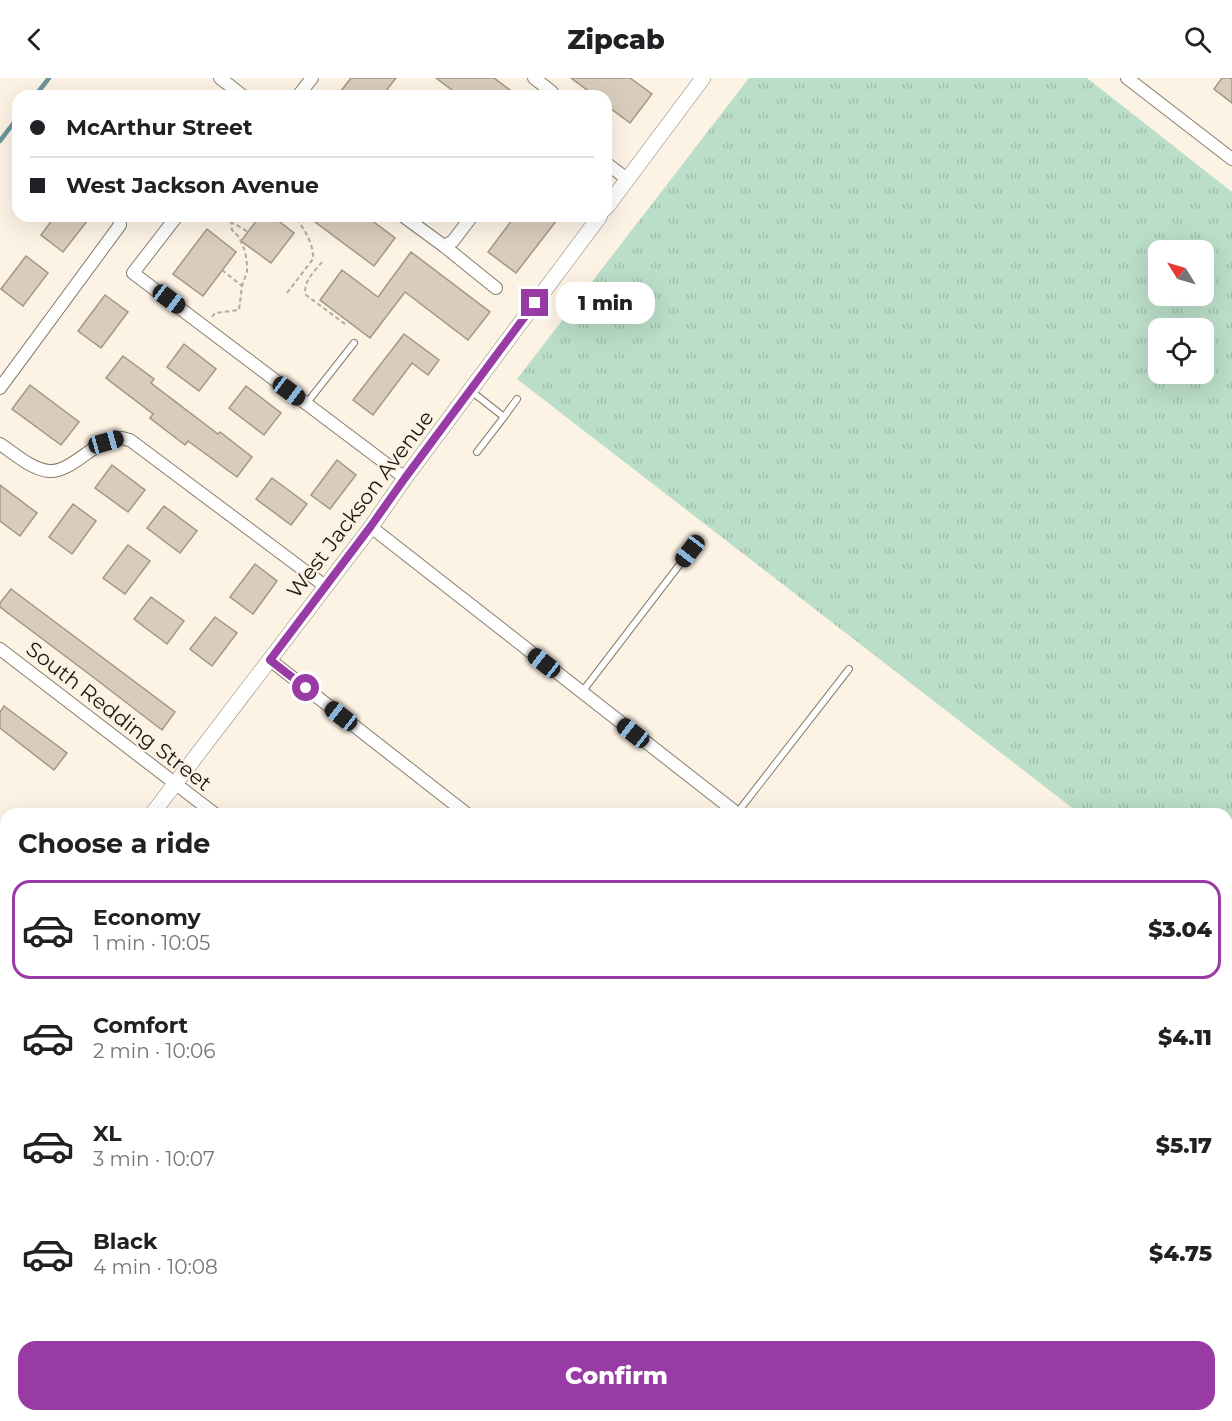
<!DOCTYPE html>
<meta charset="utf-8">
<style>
body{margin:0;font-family:Montserrat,sans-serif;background:#f6f6f6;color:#202124;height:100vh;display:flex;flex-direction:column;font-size:22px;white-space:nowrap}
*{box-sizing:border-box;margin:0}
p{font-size:20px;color:#757577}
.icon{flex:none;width:33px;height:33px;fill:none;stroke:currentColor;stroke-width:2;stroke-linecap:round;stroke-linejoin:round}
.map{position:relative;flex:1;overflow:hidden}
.details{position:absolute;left:0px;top:730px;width:1233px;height:614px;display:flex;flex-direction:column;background:#fff;border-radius:18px 18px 0 0;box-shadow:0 6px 24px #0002}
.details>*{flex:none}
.hud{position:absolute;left:12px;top:12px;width:600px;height:132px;border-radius:18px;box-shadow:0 6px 24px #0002;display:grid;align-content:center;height:132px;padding:0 18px;background:#fff}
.needle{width:39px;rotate:307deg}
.buttons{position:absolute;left:1148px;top:162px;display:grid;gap:12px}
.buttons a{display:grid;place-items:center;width:66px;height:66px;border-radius:12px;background:#fff;box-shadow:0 6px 24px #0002;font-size:30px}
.end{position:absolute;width:27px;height:27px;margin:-14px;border:8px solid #983ba5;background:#fff;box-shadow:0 0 0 3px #fff}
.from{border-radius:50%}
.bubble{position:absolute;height:42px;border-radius:18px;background:#fff;box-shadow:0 6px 24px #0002;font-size:20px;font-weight:800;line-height:42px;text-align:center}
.car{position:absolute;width:18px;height:36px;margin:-18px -9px;border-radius:8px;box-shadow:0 0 4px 2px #0007;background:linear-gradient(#222 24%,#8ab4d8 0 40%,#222 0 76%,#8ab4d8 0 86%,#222 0)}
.hud b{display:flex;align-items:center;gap:21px;height:57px;font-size:22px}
.hud b+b{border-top:2px solid #e0e0e0}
.hud i{width:15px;height:15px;background:#202124}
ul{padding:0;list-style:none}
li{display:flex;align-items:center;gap:18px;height:99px;margin:0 12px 9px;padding:0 6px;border:3px solid transparent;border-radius:18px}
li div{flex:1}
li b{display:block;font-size:22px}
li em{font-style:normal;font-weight:800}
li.on{border-color:#983ba5}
li>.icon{width:54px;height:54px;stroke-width:1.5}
h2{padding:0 18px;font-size:27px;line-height:72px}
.action{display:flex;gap:12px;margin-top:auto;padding:12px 18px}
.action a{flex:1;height:69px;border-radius:18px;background:#983ba5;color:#fff;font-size:24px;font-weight:800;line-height:69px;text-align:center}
header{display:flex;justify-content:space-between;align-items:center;height:78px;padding:0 18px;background:#fff;font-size:27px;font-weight:800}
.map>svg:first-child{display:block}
</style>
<header><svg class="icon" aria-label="back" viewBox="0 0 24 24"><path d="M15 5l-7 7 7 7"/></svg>Zipcab<svg class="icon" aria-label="search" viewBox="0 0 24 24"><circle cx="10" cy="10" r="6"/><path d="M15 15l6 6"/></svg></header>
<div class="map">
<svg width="1232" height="1343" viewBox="0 0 1232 1343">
<defs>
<pattern id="grass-tufts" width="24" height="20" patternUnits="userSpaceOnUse" patternTransform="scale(1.5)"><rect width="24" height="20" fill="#bbdec8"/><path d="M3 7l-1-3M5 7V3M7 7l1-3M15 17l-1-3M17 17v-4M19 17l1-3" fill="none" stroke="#a0beab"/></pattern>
</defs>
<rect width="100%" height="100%" fill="#fdf3e5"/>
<path fill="url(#grass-tufts)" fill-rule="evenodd" d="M 749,0 L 1087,0 L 1232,114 L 1232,1214 L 1227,1210 L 1227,736 L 1080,736 L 517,301 ZM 1158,172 L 1203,172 L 1203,218 L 1158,218 ZM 1158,250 L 1203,250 L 1203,296 L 1158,296 Z"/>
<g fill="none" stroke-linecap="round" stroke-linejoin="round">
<g stroke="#69959f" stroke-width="4.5">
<polyline points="35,18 49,0"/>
<polyline points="0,63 18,39"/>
</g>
</g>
<g fill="#d9ccbb" stroke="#a29686" stroke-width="1.5">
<polygon points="351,0 396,0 382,18 337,18"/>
<polygon points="436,0 494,0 518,18 460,18"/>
<polygon points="571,0 630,0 652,16 630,45 606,27 606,18 595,18"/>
<polygon points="1222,0 1232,0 1232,25 1214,11"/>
<polygon points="55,138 91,138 63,174 41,157"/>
<polygon points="260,138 272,138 294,155 271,185 241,163"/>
<polygon points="307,138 366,138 395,160 374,188"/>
<polygon points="515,138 560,138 516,195 488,174"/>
<polygon points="207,151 236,174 203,218 173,196"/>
<polygon points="411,174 490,234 468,262 405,214 370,260 320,222 342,192 378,219"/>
<polygon points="26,178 48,195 23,228 1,211"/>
<polygon points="105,217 128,234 101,270 78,253"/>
<polygon points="404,256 439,282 428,297 412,285 373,337 353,322"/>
<polygon points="184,266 216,291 199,313 167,289"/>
<polygon points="123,278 154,301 151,305 218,356 220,354 252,379 237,399 188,363 185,367 150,340 153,336 106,300"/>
<polygon points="30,307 79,344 61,367 12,331"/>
<polygon points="246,308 281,335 264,357 229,330"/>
<polygon points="337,382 356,397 330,431 311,417"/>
<polygon points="112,387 145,412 128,434 95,410"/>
<polygon points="272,400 307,426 291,447 256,421"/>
<polygon points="0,407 37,435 20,458 0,443"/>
<polygon points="73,426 96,443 72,476 49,459"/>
<polygon points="164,428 197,453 180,475 147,450"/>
<polygon points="128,467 150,483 125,516 103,500"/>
<polygon points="255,486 277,503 253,536 230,519"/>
<polygon points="11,511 175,634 162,652 93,599 0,529 0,525"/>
<polygon points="151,519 184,543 167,566 134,541"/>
<polygon points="215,539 237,555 212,588 190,571"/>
<polygon points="4,628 67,675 54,692 0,650 0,634"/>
</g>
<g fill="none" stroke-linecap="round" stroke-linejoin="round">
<defs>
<g id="service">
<polyline points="471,313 504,339 477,374"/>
<polyline points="306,326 354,265"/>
<polyline points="504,339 517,321"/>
<polyline points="582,614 690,473"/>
<polyline points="737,735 849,591"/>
<polyline points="0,971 6,975"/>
<polyline points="0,1093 6,1092"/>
<polyline points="0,1142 6,1134"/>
<polyline points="0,1185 6,1189"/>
<polyline points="192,1338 198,1343"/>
<polyline points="319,1338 326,1343"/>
<polyline points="175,1343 179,1338"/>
</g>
<g id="minor">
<polyline points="220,0 243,18"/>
<polyline points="534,0 552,14 553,18"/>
<polyline points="1127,0 1232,81"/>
<polyline points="298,18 312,0"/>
<polyline points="606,85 627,101"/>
<polyline points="177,138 133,195 405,400"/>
<polyline points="403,138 444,168 453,163 472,138"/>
<polyline points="444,168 496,210"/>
<polyline points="0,310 120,147 119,138"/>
<path d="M 0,366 C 15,376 31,391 49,393 C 72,395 97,359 121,360 C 124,360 127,362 130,362 L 325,508"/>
<polyline points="371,449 738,736"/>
<polyline points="0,571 215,736"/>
<polyline points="270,582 467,736"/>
<polyline points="0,803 6,807"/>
<polyline points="0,1327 6,1319"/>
<polyline points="1227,1329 1232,1333"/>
<polyline points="556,1338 562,1343"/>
<polyline points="1042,1339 1043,1338"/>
<polyline points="799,1343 802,1338"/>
</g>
<g id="tertiary">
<polyline points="606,130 703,0"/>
<polyline points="152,736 371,449 405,400 600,138"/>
<polyline points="0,945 6,936"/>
<polyline points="0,1232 6,1236"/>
<polyline points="137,1338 143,1343"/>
</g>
</defs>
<use href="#service" stroke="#887c6d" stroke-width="8"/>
<use href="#minor" stroke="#887c6d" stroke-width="14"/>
<use href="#tertiary" stroke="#887c6d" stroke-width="16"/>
<g stroke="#b4aba0" stroke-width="2" stroke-dasharray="4.5 3" stroke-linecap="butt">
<path d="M 208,139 C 224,141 235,145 248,154"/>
<path d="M 322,184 C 315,193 302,204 306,217 L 345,246"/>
<polyline points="222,192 242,208"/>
<path d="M 287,215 L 313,181 C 314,165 303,150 295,138"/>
<polyline points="212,239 215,235 239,232 242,208 247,194 247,186 245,173 239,159 232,152 231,138"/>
</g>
<use href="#service" stroke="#fff" stroke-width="6"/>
<use href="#minor" stroke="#fff" stroke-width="12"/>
<use href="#tertiary" stroke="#fff" stroke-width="15"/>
</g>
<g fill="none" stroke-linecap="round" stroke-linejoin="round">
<polyline stroke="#983ba5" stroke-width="8" points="306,610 270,582 371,448 405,400 535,225"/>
</g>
<g text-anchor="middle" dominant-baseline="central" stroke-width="4.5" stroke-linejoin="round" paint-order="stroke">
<g font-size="21" fill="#1d1812" stroke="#fdf3e5">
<text transform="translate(360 426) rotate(-53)">West Jackson Avenue</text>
<text transform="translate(119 638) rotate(38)">South Redding Street</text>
</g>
</g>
</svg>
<div class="buttons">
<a><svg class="needle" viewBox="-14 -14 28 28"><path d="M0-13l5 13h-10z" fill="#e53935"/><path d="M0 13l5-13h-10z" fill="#757577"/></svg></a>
<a><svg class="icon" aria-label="locate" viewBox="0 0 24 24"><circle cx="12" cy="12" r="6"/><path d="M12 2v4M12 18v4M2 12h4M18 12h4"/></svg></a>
</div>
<i class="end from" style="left:306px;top:610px"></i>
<i class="end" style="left:535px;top:225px"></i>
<div class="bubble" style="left:556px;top:204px;width:99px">1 min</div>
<i class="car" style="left:169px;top:221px;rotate:127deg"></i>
<i class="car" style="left:289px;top:313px;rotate:127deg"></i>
<i class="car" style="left:106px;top:364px;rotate:74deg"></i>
<i class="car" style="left:690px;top:473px;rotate:218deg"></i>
<i class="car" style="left:544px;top:585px;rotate:308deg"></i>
<i class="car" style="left:341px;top:638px;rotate:308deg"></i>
<i class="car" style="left:633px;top:655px;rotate:308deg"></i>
<div class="hud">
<b><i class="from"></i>McArthur Street</b>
<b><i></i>West Jackson Avenue</b>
</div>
<section class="details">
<h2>Choose a ride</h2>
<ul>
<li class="on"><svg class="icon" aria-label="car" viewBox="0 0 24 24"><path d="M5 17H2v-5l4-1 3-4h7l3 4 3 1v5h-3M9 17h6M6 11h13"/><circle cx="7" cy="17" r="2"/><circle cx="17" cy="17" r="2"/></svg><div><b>Economy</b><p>1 min · 10:05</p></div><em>$3.04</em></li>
<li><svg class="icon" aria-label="car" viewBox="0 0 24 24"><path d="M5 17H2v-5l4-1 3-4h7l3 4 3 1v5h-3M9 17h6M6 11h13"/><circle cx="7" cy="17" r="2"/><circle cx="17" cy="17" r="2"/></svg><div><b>Comfort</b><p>2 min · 10:06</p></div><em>$4.11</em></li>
<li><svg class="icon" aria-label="car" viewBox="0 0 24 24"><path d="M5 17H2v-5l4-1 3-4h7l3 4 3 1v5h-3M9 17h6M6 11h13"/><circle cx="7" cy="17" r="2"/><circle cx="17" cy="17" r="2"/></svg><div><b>XL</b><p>3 min · 10:07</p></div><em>$5.17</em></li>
<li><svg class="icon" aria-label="car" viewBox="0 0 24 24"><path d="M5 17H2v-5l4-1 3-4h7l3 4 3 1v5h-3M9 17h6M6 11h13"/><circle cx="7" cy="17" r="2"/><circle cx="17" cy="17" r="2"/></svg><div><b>Black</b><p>4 min · 10:08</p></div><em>$4.75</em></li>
</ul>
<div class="action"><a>Confirm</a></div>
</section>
</div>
